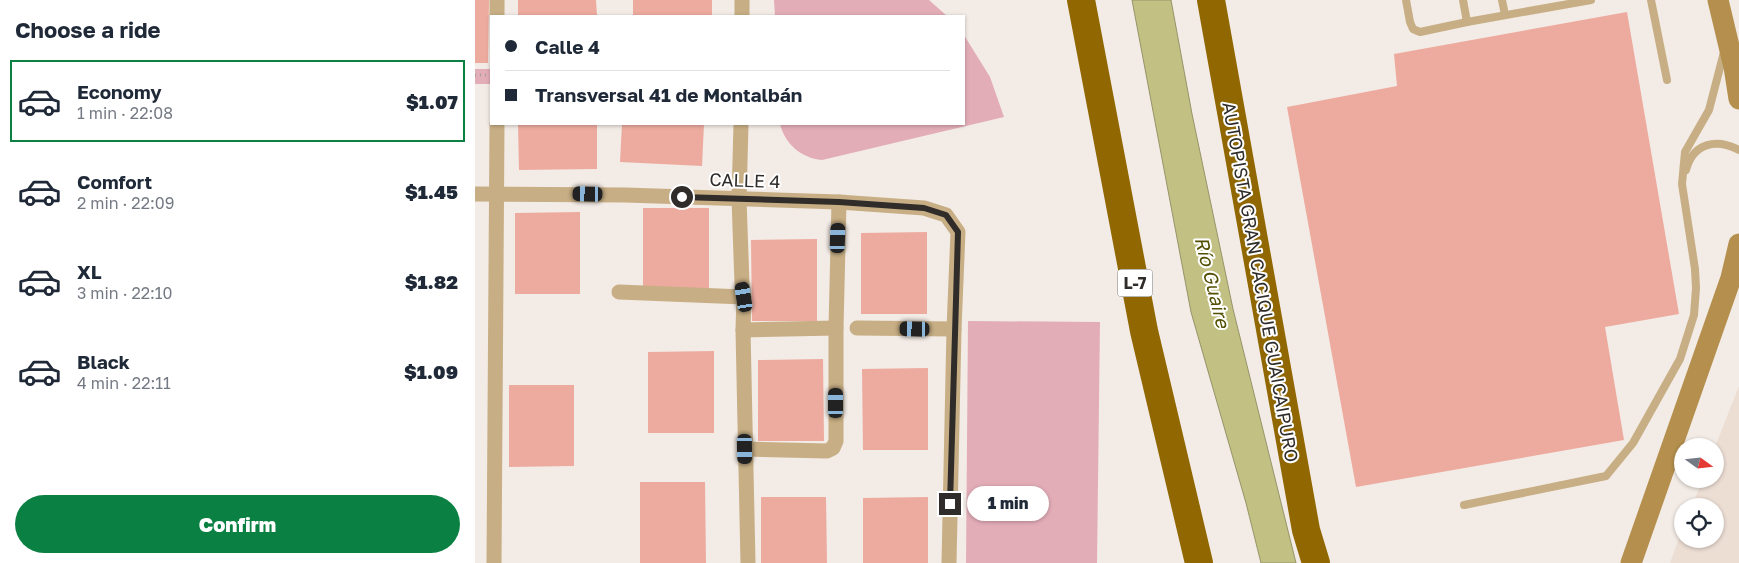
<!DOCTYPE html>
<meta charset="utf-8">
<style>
body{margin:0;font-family:"Golos Text",sans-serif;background:#f6f6f7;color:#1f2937;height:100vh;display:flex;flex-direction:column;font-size:19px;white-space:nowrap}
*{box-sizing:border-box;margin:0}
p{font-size:16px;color:#747a83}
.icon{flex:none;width:28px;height:28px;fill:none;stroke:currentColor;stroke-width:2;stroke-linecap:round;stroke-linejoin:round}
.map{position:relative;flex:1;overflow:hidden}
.side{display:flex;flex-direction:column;background:#fff;width:475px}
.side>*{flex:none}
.guide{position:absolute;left:15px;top:15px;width:475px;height:110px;border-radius:0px;box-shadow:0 1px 4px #0004;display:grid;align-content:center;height:110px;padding:0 15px;background:#fff}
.needle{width:32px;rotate:105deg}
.tools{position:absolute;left:1199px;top:438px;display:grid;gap:10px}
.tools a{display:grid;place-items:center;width:50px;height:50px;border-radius:50%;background:#fff;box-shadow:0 1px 4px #0004;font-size:25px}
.end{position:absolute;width:22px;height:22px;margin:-11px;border:6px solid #2f2c29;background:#fff;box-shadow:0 0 0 2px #fff}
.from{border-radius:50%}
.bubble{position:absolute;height:35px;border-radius:18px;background:#fff;box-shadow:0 1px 4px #0004;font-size:16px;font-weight:800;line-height:35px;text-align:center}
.car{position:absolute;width:15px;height:30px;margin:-15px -8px;border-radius:6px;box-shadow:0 0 4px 1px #0007;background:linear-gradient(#222 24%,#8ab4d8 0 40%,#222 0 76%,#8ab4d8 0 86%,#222 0)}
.guide b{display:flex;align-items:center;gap:18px;height:48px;font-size:19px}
.guide b+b{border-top:1px solid #e0e1e3}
.guide i{width:12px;height:12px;background:#1f2937}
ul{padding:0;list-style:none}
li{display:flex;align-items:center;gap:15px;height:82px;margin:0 10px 8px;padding:0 5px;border:2px solid transparent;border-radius:0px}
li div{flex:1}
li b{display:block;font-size:19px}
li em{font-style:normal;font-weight:800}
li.on{border-color:#0b8043}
li>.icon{width:45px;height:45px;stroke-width:1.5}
h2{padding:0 15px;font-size:22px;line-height:60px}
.cta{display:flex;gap:10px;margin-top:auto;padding:10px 15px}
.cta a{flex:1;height:58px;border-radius:30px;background:#0b8043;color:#fff;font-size:20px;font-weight:800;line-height:58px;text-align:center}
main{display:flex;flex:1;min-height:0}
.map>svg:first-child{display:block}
</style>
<main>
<section class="side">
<h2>Choose a ride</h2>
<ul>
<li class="on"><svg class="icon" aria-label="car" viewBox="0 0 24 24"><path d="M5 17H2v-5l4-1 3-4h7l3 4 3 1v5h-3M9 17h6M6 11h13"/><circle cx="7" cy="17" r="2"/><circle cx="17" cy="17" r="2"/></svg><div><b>Economy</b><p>1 min · 22:08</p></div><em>$1.07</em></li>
<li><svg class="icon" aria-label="car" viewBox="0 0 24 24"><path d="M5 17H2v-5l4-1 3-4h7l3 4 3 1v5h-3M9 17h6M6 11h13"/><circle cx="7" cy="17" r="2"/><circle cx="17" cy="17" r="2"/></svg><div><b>Comfort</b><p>2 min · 22:09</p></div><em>$1.45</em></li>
<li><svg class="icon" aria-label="car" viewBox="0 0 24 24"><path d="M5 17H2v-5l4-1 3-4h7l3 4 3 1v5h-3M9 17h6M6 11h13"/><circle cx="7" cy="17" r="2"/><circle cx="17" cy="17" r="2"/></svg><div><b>XL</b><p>3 min · 22:10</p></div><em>$1.82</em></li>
<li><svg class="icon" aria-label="car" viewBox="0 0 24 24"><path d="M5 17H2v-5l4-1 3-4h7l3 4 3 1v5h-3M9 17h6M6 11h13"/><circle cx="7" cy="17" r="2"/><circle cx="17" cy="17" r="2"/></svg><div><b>Black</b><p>4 min · 22:11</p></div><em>$1.09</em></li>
</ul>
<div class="cta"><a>Confirm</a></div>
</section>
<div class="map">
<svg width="1264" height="563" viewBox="0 0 1264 563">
<rect width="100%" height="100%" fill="#f3ebe5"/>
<polygon fill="#edded4" points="1264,386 1264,563 1195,563 1207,530 1208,539 1240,539 1240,506 1217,506 1228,479 1240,479 1240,447"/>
<g fill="#e3adb8">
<polygon points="299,0 454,0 472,16 300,16"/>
<path d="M 489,35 L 515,77 L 529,117 L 347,160 C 326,158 310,144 305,124 L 489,124 Z"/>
<rect x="0" y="69" width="16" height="15"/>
<polygon points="493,321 625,322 622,563 491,563"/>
</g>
<polygon fill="#c2c083" stroke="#969468" points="657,0 696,0 717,114 758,309 821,563 786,563 771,503 716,312"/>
<g fill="#edab9f">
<polygon points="0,0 14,0 13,63 0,63"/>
<polygon points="43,0 121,0 122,16 43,16"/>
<rect x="158" y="0" width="79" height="16"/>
<polygon points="1152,12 1204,314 1130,327 1149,440 881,487 812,107 922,86 919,54"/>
<polygon points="43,124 122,124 122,169 44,170"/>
<polygon points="147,124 229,124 227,166 145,162"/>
<rect x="168" y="208" width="66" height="81"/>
<polygon points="105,212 105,294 40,294 40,213"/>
<polygon points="452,232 452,314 386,314 386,233"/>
<polygon points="342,239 342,321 277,321 276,240"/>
<polygon points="239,351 239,433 173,433 173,352"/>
<polygon points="348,359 349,441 283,441 283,360"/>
<polygon points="453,368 453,450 388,450 387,369"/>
<polygon points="34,385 99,385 99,466 34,467"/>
<polygon points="165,482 230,482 231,563 165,563"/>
<polygon points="286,497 351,497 352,563 286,563"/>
<polygon points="453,497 453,563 388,563 388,498"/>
</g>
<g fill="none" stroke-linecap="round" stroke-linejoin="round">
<polyline stroke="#a6a09b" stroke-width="3" stroke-dasharray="1 4" stroke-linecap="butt" points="0,75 16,75"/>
<g stroke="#c7ae84" stroke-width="8">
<polyline points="931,0 935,22 938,29 945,32 992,22 1116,0"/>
<polyline points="988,0 992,22"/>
<polyline points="1027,0 1030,15"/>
<polyline points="1176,0 1192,80"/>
<path d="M 1211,170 C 1218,143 1241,138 1264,150"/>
<polyline points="989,505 1131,476 1158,443 1205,359 1219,315 1221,288 1220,269 1207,184 1210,152 1234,110 1249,52"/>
</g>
<g stroke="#c7ae84" stroke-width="15">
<polyline points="22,16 22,0"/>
<polyline points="267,16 267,0"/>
<polyline points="266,124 264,199 267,284 269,297 268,330 273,563"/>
<polyline points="0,194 150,195 364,202 449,208 471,215 483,232 479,329 474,563"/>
<polyline points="144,292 269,297"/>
<polyline points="382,328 479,329"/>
<polyline points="268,330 361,328"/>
<polyline points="270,449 352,451 358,448 361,441 361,328 364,202"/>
<polyline points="19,563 22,124"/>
</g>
<g stroke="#b48f4d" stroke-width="21">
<polyline points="1243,0 1259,67 1264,99"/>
<polyline points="1156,563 1256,278 1264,244"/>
</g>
<g stroke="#906700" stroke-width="28">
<polyline points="606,0 669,331 724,563"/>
<polyline points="736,0 831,530 841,563"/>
</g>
</g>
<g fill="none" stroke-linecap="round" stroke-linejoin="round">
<polyline stroke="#2f2c29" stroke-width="6" points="207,197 364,202 449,208 471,215 483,232 475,504"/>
</g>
<g text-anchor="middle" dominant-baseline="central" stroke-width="4" stroke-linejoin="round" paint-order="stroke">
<rect fill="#fff" stroke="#6d6b69" stroke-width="1" x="642.5" y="269.5" width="35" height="27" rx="4"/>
<g font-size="16" font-weight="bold" fill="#2f2c29">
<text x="660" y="283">L-7</text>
</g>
<g font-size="18" fill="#2f2c29" stroke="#fff">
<text transform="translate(270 180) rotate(2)">CALLE 4</text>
<text transform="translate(786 282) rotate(80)">AUTOPISTA GRAN CACIQUE GUAICAIPURO</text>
</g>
<g font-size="19" font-style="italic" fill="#545004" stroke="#fff">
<text transform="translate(738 282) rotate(76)">Río Guaire</text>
</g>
</g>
</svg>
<div class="tools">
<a><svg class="needle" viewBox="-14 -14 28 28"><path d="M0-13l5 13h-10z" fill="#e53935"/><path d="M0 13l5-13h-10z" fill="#747a83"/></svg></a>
<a><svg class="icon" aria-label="locate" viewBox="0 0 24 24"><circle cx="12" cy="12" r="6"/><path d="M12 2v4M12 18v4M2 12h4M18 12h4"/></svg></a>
</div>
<i class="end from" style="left:207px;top:197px"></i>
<i class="end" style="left:475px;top:504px"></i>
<div class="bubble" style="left:492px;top:486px;width:82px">1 min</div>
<i class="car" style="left:113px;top:194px;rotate:271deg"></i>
<i class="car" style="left:363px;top:238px;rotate:2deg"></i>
<i class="car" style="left:269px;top:297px;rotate:351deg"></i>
<i class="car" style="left:440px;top:329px;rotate:271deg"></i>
<i class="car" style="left:361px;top:403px;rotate:0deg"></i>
<i class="car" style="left:270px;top:449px;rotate:179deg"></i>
<div class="guide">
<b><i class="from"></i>Calle 4</b>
<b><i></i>Transversal 41 de Montalbán</b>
</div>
</div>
</main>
